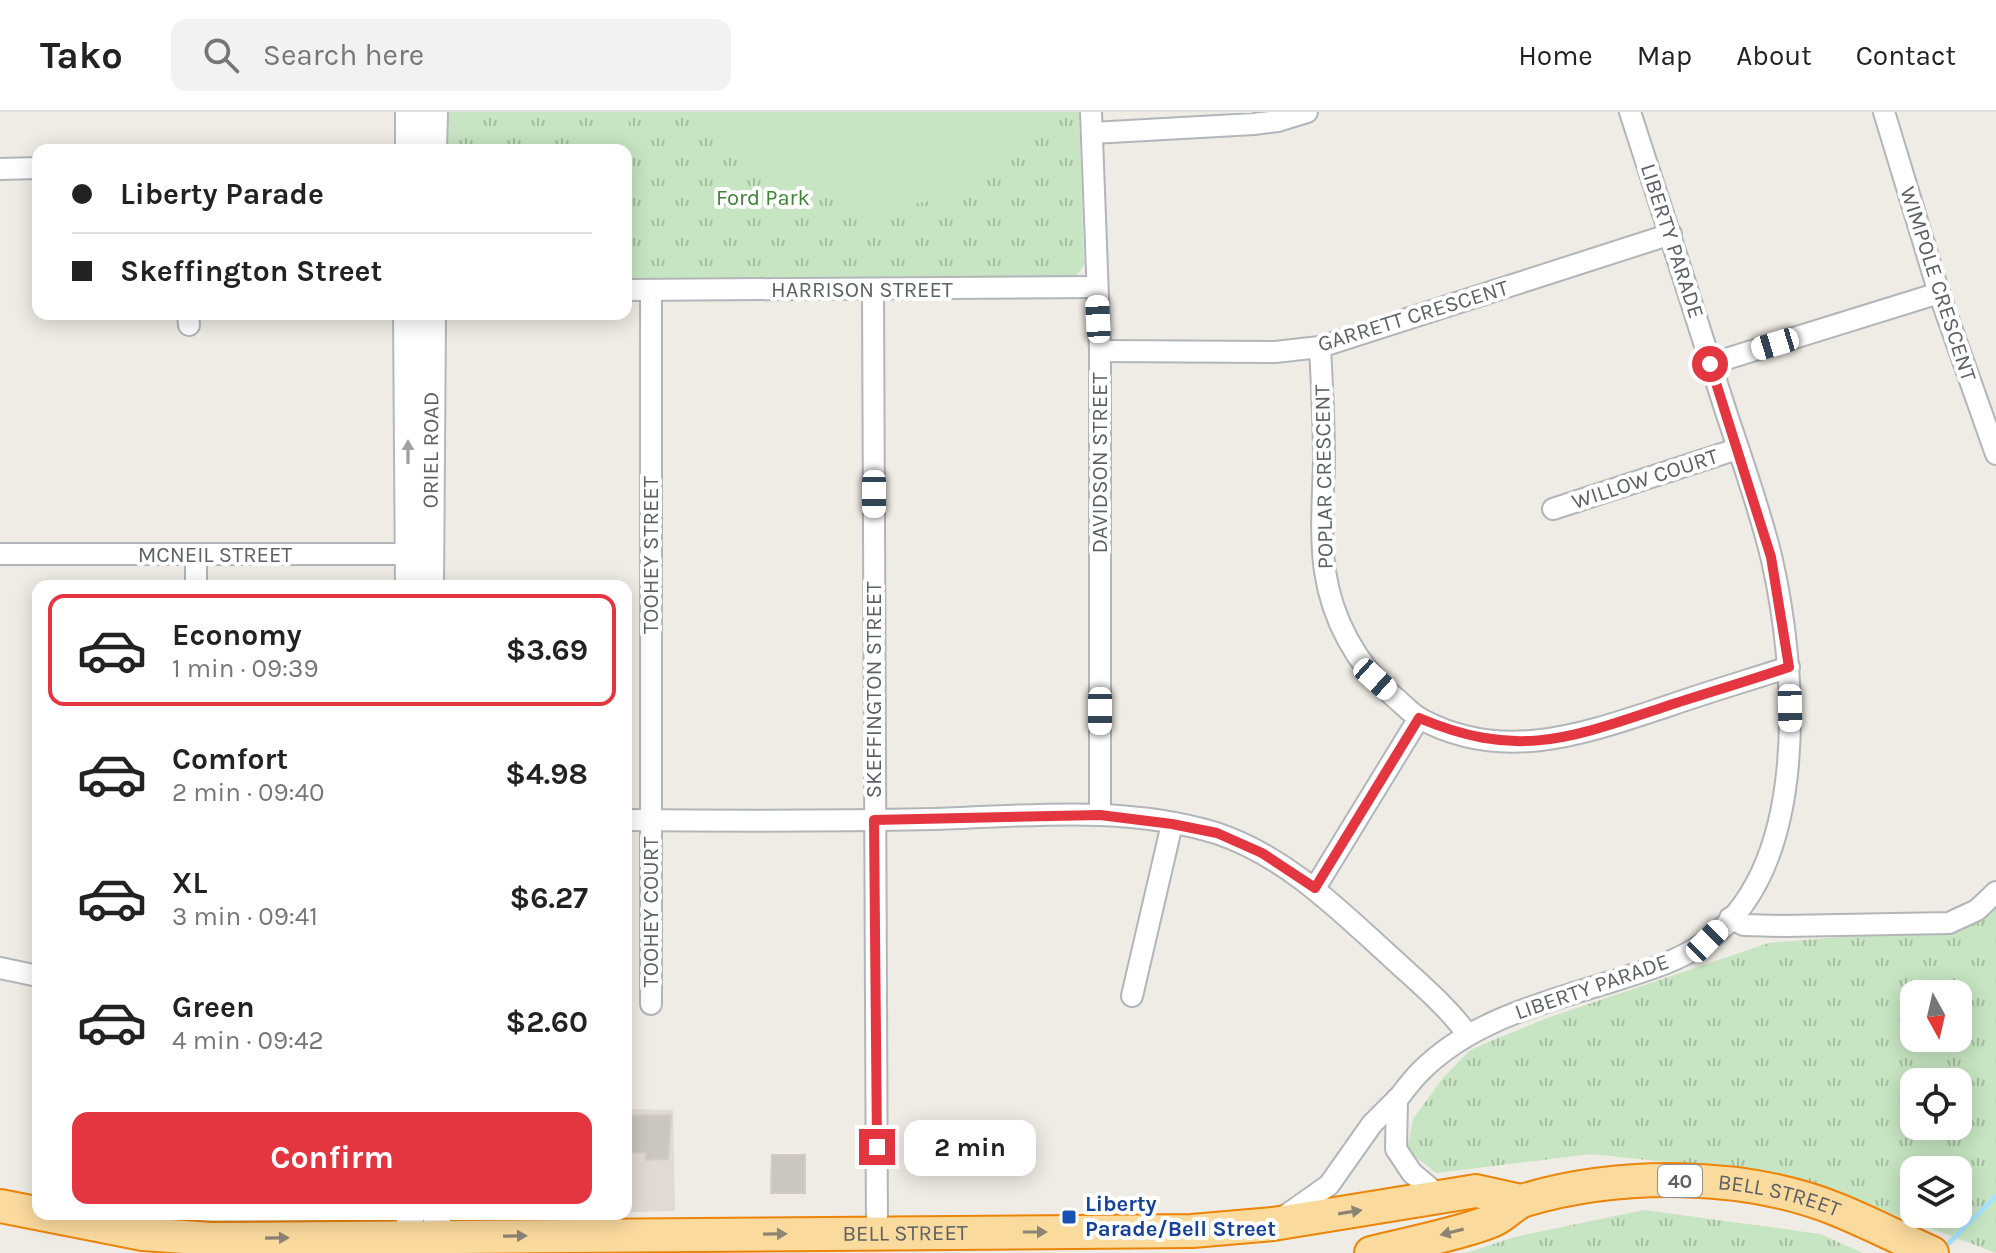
<!DOCTYPE html>
<meta charset="utf-8">
<style>
body{margin:0;font-family:Karla,sans-serif;background:#f2f2f2;color:#222;height:100vh;display:flex;flex-direction:column;font-size:30px;white-space:nowrap}
*{box-sizing:border-box;margin:0}
p{font-size:26px;color:#767676}
.icon{flex:none;width:44px;height:44px;fill:none;stroke:currentColor;stroke-width:2;stroke-linecap:round;stroke-linejoin:round}
.map{position:relative;flex:1;overflow:hidden}
.side{position:absolute;left:32px;top:468px;width:600px;height:640px;display:flex;flex-direction:column;background:#fff;border-radius:16px;box-shadow:0 4px 20px #0003}
.side>*{flex:none}
.guide{position:absolute;left:32px;top:32px;width:600px;height:176px;border-radius:16px;box-shadow:0 4px 20px #0003;display:grid;align-content:center;height:176px;padding:0 40px;background:#fff}
.needle{width:52px;rotate:172deg}
.fabs{position:absolute;left:1900px;top:868px;display:grid;gap:16px}
.fabs a{display:grid;place-items:center;width:72px;height:72px;border-radius:16px;background:#fff;box-shadow:0 4px 20px #0003;font-size:40px}
.end{position:absolute;width:36px;height:36px;margin:-18px;border:10px solid #e43641;background:#fff;box-shadow:0 0 0 4px #fff}
.from{border-radius:50%}
.bubble{position:absolute;height:56px;border-radius:16px;background:#fff;box-shadow:0 4px 20px #0003;font-size:26px;font-weight:700;line-height:56px;text-align:center}
.car{position:absolute;width:24px;height:48px;margin:-24px -12px;border-radius:10px;box-shadow:0 0 6px 2px #0007;background:linear-gradient(#fff 24%,#345 0 40%,#fff 0 76%,#345 0 86%,#fff 0)}
.guide b{display:flex;align-items:center;gap:28px;height:76px;font-size:30px}
.guide b+b{border-top:2px solid #e0e0e0}
.guide i{width:20px;height:20px;background:#222}
ul{padding:14px 0 0;list-style:none}
li{display:flex;align-items:center;gap:24px;height:112px;margin:0 16px 12px;padding:0 24px;border:4px solid transparent;border-radius:16px}
li div{flex:1}
li b{display:block;font-size:30px}
li em{font-style:normal;font-weight:700}
li.selected{border-color:#e43641}
li>.icon{width:72px;height:72px;stroke-width:1.5}
.primary-button{display:flex;gap:16px;margin-top:auto;padding:16px 40px}
.primary-button a{flex:1;height:92px;border-radius:16px;background:#e43641;color:#fff;font-size:32px;font-weight:700;line-height:92px;text-align:center}
header{display:flex;align-items:center;gap:48px;box-sizing:border-box;height:112px;padding:0 40px;background:#fff;border-bottom:2px solid #e0e0e0}
header strong{font-size:38px}
nav{display:flex;gap:44px;margin-inline-start:auto;font-size:28px}
.search{width:560px;height:72px;background:#f2f2f2;display:flex;align-items:center;gap:20px;box-sizing:border-box;padding:0 28px;border-radius:16px;color:#767676;font-size:30px}
.map>svg:first-child{display:block}
</style>
<header>
<strong>Tako</strong>
<div class="search"><svg class="icon" aria-label="search" viewBox="0 0 24 24"><circle cx="10" cy="10" r="6"/><path d="M15 15l6 6"/></svg>Search here</div>
<nav><a>Home</a><a>Map</a><a>About</a><a>Contact</a></nav>
</header>
<div class="map">
<svg width="1996" height="1141" viewBox="0 0 1996 1141">
<defs>
<pattern id="grass-tufts" width="24" height="20" patternUnits="userSpaceOnUse" patternTransform="scale(2)"><rect width="24" height="20" fill="#c7e5c2"/><path d="M3 7l-1-3M5 7V3M7 7l1-3M15 17l-1-3M17 17v-4M19 17l1-3" fill="none" stroke="#a5bda1"/></pattern>
</defs>
<rect width="100%" height="100%" fill="#efebe5"/>
<polygon fill="#dfdad3" points="626,997 673,998 675,1099 626,1100"/>
<g fill="url(#grass-tufts)" fill-rule="evenodd">
<polygon points="443,0 1079,0 1084,153 1076,164 1065,170 626,173 626,38 442,38"/>
<path d="M 1996,789 L 1996,1141 L 1790,1063 L 1591,1042 L 1436,1061 L 1407,1038 L 1413,1007 L 1443,966 L 1469,939 L 1486,931 L 1550,905 L 1769,831 L 1948,816 ZM 1914,882 L 1958,882 L 1958,926 L 1914,926 ZM 1914,970 L 1958,970 L 1958,1014 L 1914,1014 ZM 1914,1058 L 1958,1058 L 1958,1102 L 1914,1102 Z"/>
<polygon points="1644,1098 1820,1122 1863,1141 1466,1141 1515,1125"/>
</g>
<g fill="#c7e5c2">
<polygon points="600,0 628,0 633,74 626,74 626,38 602,38"/>
<path d="M 704,0 L 1042,0 C 1011,69 926,105 852,92 C 826,88 801,76 778,64 C 753,49 726,20 704,0 Z"/>
</g>
<g fill="none" stroke-linecap="round" stroke-linejoin="round">
<polyline stroke="#a7e3fc" stroke-width="5" points="1943,1137 1996,1084"/>
</g>
<g fill="#cac6c1" stroke="#d3ccc3" stroke-width="2">
<polygon points="671,1003 668,1047 646,1048 646,1040 630,1041 630,1032 626,1032 626,1004"/>
<polygon points="772,1043 805,1043 805,1081 771,1081"/>
</g>
<g fill="none" stroke-linecap="round" stroke-linejoin="round">
<defs>
<g id="minor">
<polyline points="1091,0 1100,239 1100,703"/>
<polyline points="1884,0 1939,181 1996,342"/>
<polyline points="1092,21 1254,12 1278,9 1307,0"/>
<polyline points="0,57 38,56"/>
<polyline points="626,178 1097,175"/>
<polyline points="651,178 651,892"/>
<polyline points="873,179 877,1121"/>
<polyline points="188,202 189,213"/>
<path d="M 1320,235 C 1322,273 1324,312 1324,350 C 1323,386 1320,424 1325,459 C 1332,507 1356,552 1393,584 C 1402,591 1411,602 1421,607 C 1504,652 1586,621 1668,594 C 1708,580 1749,568 1789,555"/>
<polyline points="1100,239 1275,240 1320,235 1671,122"/>
<polyline points="1710,252 1939,181"/>
<polyline points="1553,397 1737,337"/>
<polyline points="0,442 422,442"/>
<polyline points="196,443 196,474"/>
<path d="M 626,708 C 729,709 831,709 934,707 C 1027,704 1126,693 1216,721 C 1286,744 1339,798 1392,846 C 1419,871 1447,894 1468,923"/>
<polyline points="1315,776 1419,606"/>
<polyline points="1730,806 1744,813 1784,814 1949,811 1977,798 1996,780"/>
<polyline points="0,856 38,864"/>
<polyline points="1132,884 1172,712"/>
<polyline points="1397,987 1396,1037 1412,1061 1442,1086"/>
<path d="M 1396,989 C 1404,979 1411,969 1420,960 C 1471,908 1546,890 1613,869 C 1645,859 1677,850 1704,831 C 1812,757 1797,559 1772,448 C 1758,388 1733,325 1715,265 C 1687,177 1659,88 1630,0"/>
<polyline points="1282,1106 1329,1073 1372,1012 1397,987"/>
</g>
<g id="secondary">
<polyline points="409,38 409,0"/>
<polyline points="433,38 434,0"/>
<polyline points="407,202 409,474"/>
<path id="s1" d="M 430,474 L 432,202"/>
<polyline points="410,1102 411,1141"/>
<polyline points="437,1102 437,1141"/>
</g>
<g id="trunk">
<path id="s2" d="M 0,1094 L 143,1122 L 211,1127 L 1192,1119 L 1273,1112 L 1476,1079 L 1521,1089"/>
<path id="s3" d="M 1371,1141 C 1410,1131 1451,1124 1489,1110 C 1503,1106 1512,1092 1525,1088 C 1620,1060 1746,1060 1838,1098 C 1870,1111 1901,1127 1932,1141"/>
</g>
</defs>
<use href="#minor" stroke="#b2b6b9" stroke-width="24"/>
<use href="#secondary" stroke="#b4b8bc" stroke-width="30"/>
<use href="#trunk" stroke="#ec8407" stroke-width="36"/>
<use href="#minor" stroke="#fff" stroke-width="20"/>
<use href="#secondary" stroke="#fff" stroke-width="26"/>
<use href="#trunk" stroke="#fbda9e" stroke-width="32"/>
</g>
<defs><path id="oneway-solid" d="M-6-.8H1V-3.2L6.5 0L1 3.2V.8H-6Z" transform="scale(2)"/></defs>
<use fill="#9ea0a3" href="#oneway-solid" transform="translate(408 340) rotate(-90)"/>
<g fill="#8c8576">
<use href="#oneway-solid" transform="translate(1350 1100) rotate(-9)"/>
<use href="#oneway-solid" transform="translate(1035 1120)"/>
<use href="#oneway-solid" transform="translate(1452 1120) rotate(166)"/>
<use href="#oneway-solid" transform="translate(775 1122) rotate(-1)"/>
<use href="#oneway-solid" transform="translate(515 1124) rotate(-1)"/>
<use href="#oneway-solid" transform="translate(277 1126) rotate(-1)"/>
</g>
<g fill="none" stroke-linecap="round" stroke-linejoin="round">
<path stroke="#e43641" stroke-width="10" d="M 877,1035 L 874,708 L 1100,703 L 1172,712 L 1217,721 L 1262,741 L 1315,776 L 1419,606 C 1519,648 1571,626 1667,594 C 1707,581 1748,569 1789,555 L 1771,445 L 1710,252"/>
</g>
<rect fill="#1a4fb4" stroke="#fff" stroke-width="3" x="1061" y="1097" width="16" height="16" rx="4"/>
<g text-anchor="middle" dominant-baseline="central" stroke-width="8" stroke-linejoin="round" paint-order="stroke">
<rect fill="#fff" stroke="#8e9093" stroke-width="2" x="1658" y="1053" width="44" height="32" rx="6"/>
<g font-size="20" font-weight="bold" fill="#5d6165">
<text x="1680" y="1069">40</text>
</g>
<g font-size="22" fill="#3f8237" stroke="#fff">
<text x="763" y="86">Ford Park</text>
</g>
<g font-size="22" fill="#5d6165" stroke="#fff">
<text transform="translate(1672 129) rotate(72)">LIBERTY PARADE</text>
<text transform="translate(1938 172) rotate(72)">WIMPOLE CRESCENT</text>
<text x="862" y="178">HARRISON STREET</text>
<text transform="translate(1413 204) rotate(-17)">GARRETT CRESCENT</text>
<text stroke="none"><textPath href="#s1" startOffset="136">ORIEL ROAD</textPath></text>
<text transform="translate(1100 351) rotate(-90)">DAVIDSON STREET</text>
<text transform="translate(1324 365) rotate(-91)">POPLAR CRESCENT</text>
<text transform="translate(1645 367) rotate(-18)">WILLOW COURT</text>
<text x="215" y="443">MCNEIL STREET</text>
<text transform="translate(651 443) rotate(-90)">TOOHEY STREET</text>
<text transform="translate(874 578) rotate(-90)">SKEFFINGTON STREET</text>
<text transform="translate(651 800) rotate(-90)">TOOHEY COURT</text>
<text transform="translate(1592 875) rotate(-19)">LIBERTY PARADE</text>
<text stroke="none"><textPath href="#s3" startOffset="422">BELL STREET</textPath></text>
<text stroke="none"><textPath href="#s2" startOffset="908">BELL STREET</textPath></text>
</g>
<g font-size="22" font-weight="bold" fill="#164399" stroke="#fff" text-anchor="start">
<text x="1085" y="1092">Liberty<tspan x="1085" dy="25">Parade/Bell Street</tspan></text>
</g>
</g>
</svg>
<div class="fabs">
<a><svg class="needle" viewBox="-14 -14 28 28"><path d="M0-13l5 13h-10z" fill="#e53935"/><path d="M0 13l5-13h-10z" fill="#767676"/></svg></a>
<a><svg class="icon" aria-label="locate" viewBox="0 0 24 24"><circle cx="12" cy="12" r="6"/><path d="M12 2v4M12 18v4M2 12h4M18 12h4"/></svg></a>
<a><svg class="icon" aria-label="layers" viewBox="0 0 24 24"><path d="M12 4l9 5-9 5-9-5zM3 14l9 5 9-5"/></svg></a>
</div>
<i class="end from" style="left:1710px;top:252px"></i>
<i class="end" style="left:877px;top:1035px"></i>
<div class="bubble" style="left:904px;top:1008px;width:132px">2 min</div>
<i class="car" style="left:1098px;top:207px;rotate:357deg"></i>
<i class="car" style="left:1775px;top:232px;rotate:253deg"></i>
<i class="car" style="left:874px;top:382px;rotate:180deg"></i>
<i class="car" style="left:1375px;top:567px;rotate:132deg"></i>
<i class="car" style="left:1790px;top:596px;rotate:179deg"></i>
<i class="car" style="left:1100px;top:599px;rotate:180deg"></i>
<i class="car" style="left:1707px;top:829px;rotate:45deg"></i>
<div class="guide">
<b><i class="from"></i>Liberty Parade</b>
<b><i></i>Skeffington Street</b>
</div>
<section class="side">
<ul>
<li class="selected"><svg class="icon" aria-label="car" viewBox="0 0 24 24"><path d="M5 17H2v-5l4-1 3-4h7l3 4 3 1v5h-3M9 17h6M6 11h13"/><circle cx="7" cy="17" r="2"/><circle cx="17" cy="17" r="2"/></svg><div><b>Economy</b><p>1 min · 09:39</p></div><em>$3.69</em></li>
<li><svg class="icon" aria-label="car" viewBox="0 0 24 24"><path d="M5 17H2v-5l4-1 3-4h7l3 4 3 1v5h-3M9 17h6M6 11h13"/><circle cx="7" cy="17" r="2"/><circle cx="17" cy="17" r="2"/></svg><div><b>Comfort</b><p>2 min · 09:40</p></div><em>$4.98</em></li>
<li><svg class="icon" aria-label="car" viewBox="0 0 24 24"><path d="M5 17H2v-5l4-1 3-4h7l3 4 3 1v5h-3M9 17h6M6 11h13"/><circle cx="7" cy="17" r="2"/><circle cx="17" cy="17" r="2"/></svg><div><b>XL</b><p>3 min · 09:41</p></div><em>$6.27</em></li>
<li><svg class="icon" aria-label="car" viewBox="0 0 24 24"><path d="M5 17H2v-5l4-1 3-4h7l3 4 3 1v5h-3M9 17h6M6 11h13"/><circle cx="7" cy="17" r="2"/><circle cx="17" cy="17" r="2"/></svg><div><b>Green</b><p>4 min · 09:42</p></div><em>$2.60</em></li>
</ul>
<div class="primary-button"><a>Confirm</a></div>
</section>
</div>
